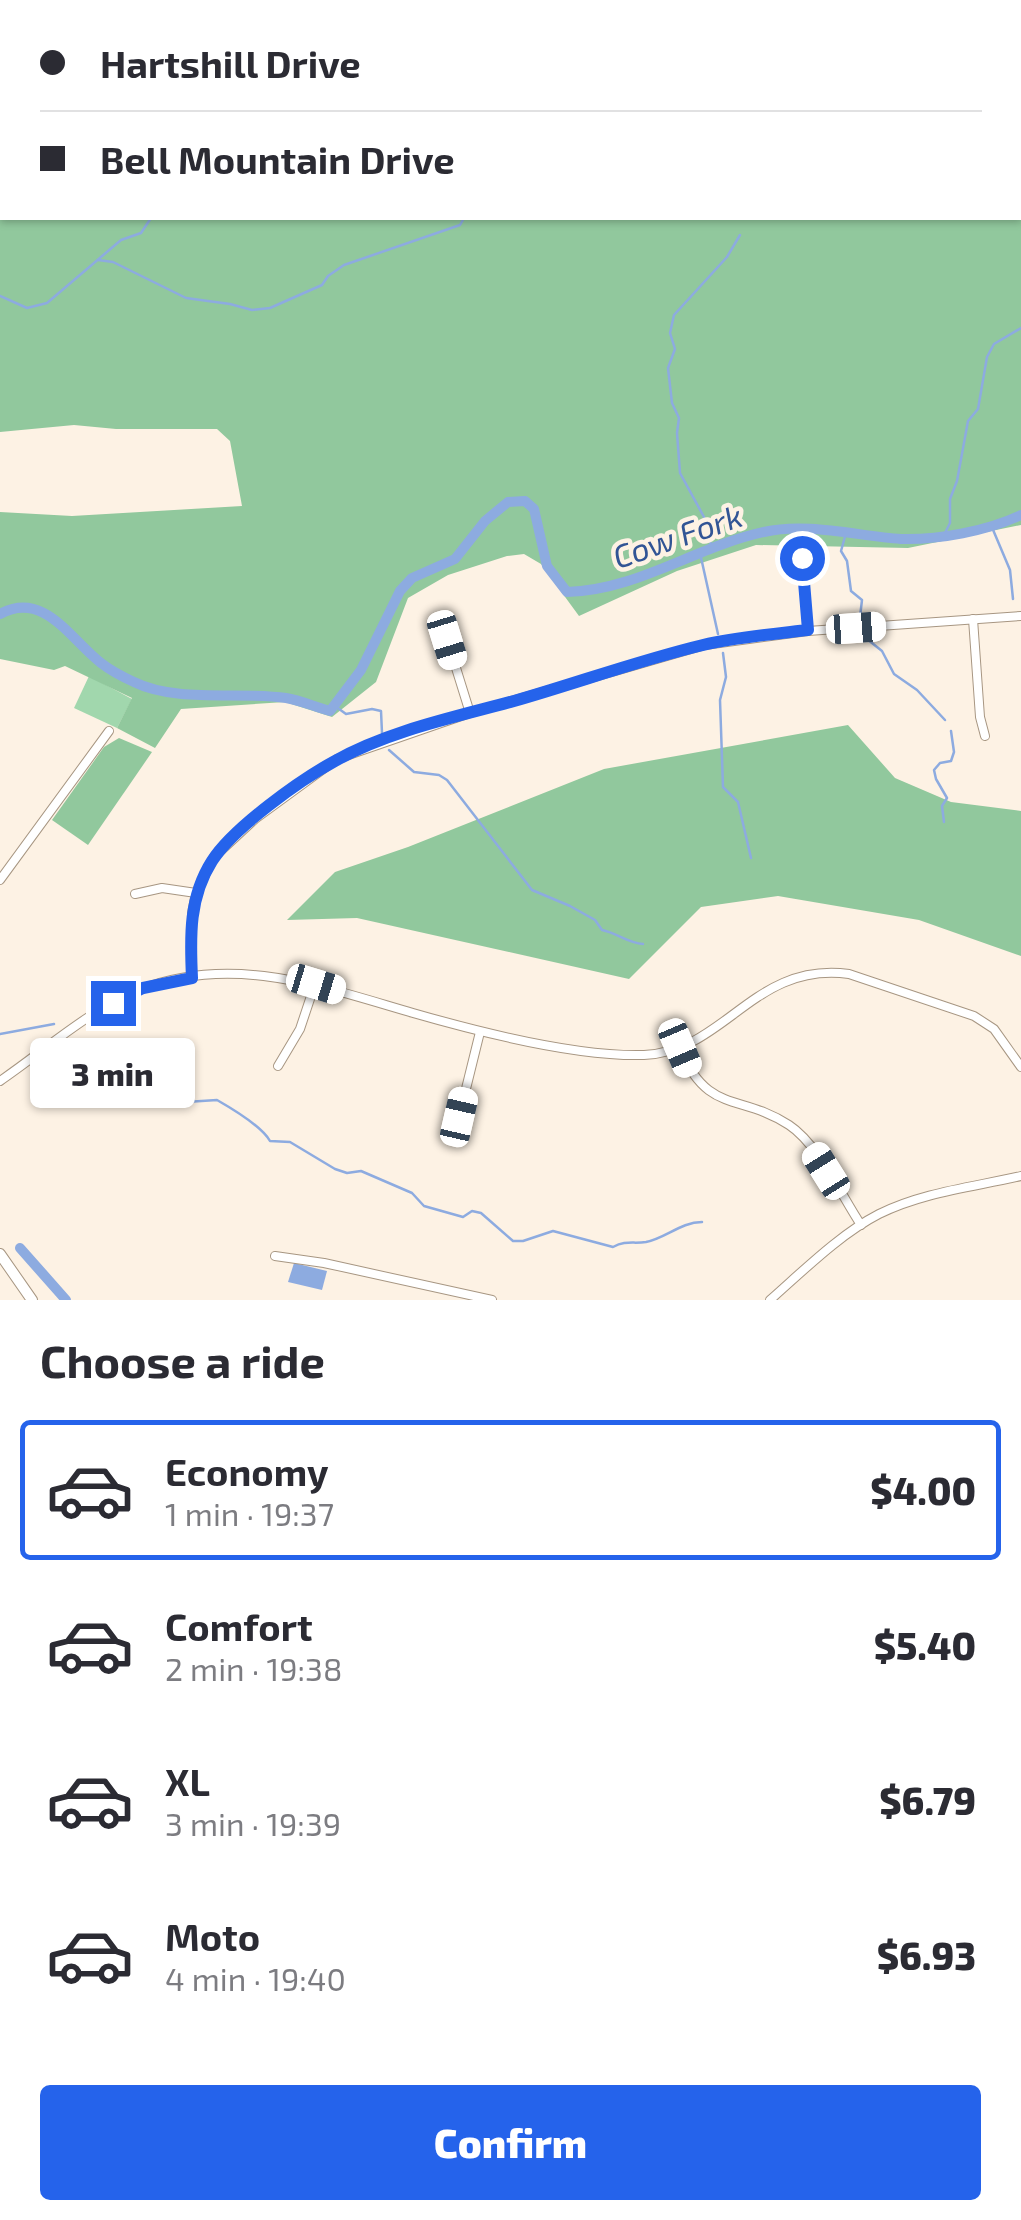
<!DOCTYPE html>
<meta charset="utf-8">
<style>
body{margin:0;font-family:"Exo 2",sans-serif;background:#f7f7f7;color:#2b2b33;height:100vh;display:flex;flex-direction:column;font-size:38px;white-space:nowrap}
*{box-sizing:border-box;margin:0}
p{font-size:32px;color:#7c7c81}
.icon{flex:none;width:55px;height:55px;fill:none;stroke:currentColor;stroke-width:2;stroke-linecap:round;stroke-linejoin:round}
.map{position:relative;height:1300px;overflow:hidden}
.panel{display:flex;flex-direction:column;background:#fff;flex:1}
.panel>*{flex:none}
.top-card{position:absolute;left:0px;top:0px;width:1022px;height:220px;box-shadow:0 2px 8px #0004;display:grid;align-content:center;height:220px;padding:0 40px;background:#fff}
.end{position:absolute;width:45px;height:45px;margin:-22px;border:12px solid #2563eb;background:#fff;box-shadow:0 0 0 5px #fff}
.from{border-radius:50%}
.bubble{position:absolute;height:70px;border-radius:10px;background:#fff;box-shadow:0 2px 8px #0004;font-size:32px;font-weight:800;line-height:70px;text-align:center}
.car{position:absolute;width:30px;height:60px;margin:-30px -15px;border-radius:12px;box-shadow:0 0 8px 2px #0007;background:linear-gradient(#fff 24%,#345 0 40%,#fff 0 76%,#345 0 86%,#fff 0)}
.top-card b{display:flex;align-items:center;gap:35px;height:95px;font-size:38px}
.top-card b+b{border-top:2px solid #e1e1e2}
.top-card i{width:25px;height:25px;background:#2b2b33}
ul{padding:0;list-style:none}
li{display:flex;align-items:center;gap:30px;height:140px;margin:0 20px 15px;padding:0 20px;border:5px solid transparent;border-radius:10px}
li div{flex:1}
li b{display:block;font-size:38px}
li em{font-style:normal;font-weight:800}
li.on{border-color:#2563eb}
li>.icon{width:90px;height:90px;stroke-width:1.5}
h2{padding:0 40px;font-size:45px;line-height:120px}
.button{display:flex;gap:20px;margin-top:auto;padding:20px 40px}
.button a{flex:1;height:115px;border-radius:10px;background:#2563eb;color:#fff;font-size:40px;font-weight:800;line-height:115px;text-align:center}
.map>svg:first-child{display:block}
</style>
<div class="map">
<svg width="1021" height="1300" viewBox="0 0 1021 1300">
<rect width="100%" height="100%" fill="#fdf2e4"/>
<polygon fill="#a1d7ad" points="89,676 132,699 117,728 74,708"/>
<g fill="#91c89d">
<polygon points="0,0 748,0 2,2 2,218 1020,218 1021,46 1021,525 908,548 756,545 677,571 579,616 541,564 524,554 507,556 448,575 408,598 376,682 332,717 285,702 181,709 155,748 117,728 132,698 65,666 54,670 0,659 0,512 72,516 242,506 230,441 217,429 116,429 74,425 0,432"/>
<polygon points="848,725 895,778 951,802 1021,811 1021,956 919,920 778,896 701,907 629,979 357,918 287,920 335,872 408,847 604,769"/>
<polygon points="119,738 152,752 88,845 52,820 104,747"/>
</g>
<polygon fill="#8dabe0" points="294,1263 327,1271 322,1290 288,1282"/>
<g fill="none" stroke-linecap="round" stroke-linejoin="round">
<g stroke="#8dabe0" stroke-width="2.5">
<polyline points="383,0 383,2"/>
<polyline points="604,0 607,2"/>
<polyline points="417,2 423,0"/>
<polyline points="98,260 113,262 186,298 230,304 252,310 270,308 322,285 328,276 344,265 460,225 464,218"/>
<polyline points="0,296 27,308 47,303 121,240 141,233 151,218"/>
<polyline points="991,525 1010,570 1013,599"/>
<polyline points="846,533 841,551 847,561 851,591 862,600 860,617"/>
<polyline points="944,535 950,523 950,499 957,481 968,421 978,409 987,357 994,344 1021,328"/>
<polyline points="712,549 704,517 680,473 677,433 679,418 672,403 668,368 675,349 670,333 674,315 727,257 740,235"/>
<polyline points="700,553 718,634"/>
<polyline points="867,639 882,651 894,674 917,690 945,720"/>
<polyline points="723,653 726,677 720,700 723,787 738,802 751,858"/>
<polyline points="335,706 346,714 372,709 381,711 382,733"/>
<path d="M 389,750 L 414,772 L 439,775 L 447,780 L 532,890 L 570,906 L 595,920 L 602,930 C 617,933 628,943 643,944"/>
<polyline points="944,822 942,806 947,798 936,779 934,770 940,763 951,761 954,752 951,731"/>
<polyline points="0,1034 54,1024"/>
<path d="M 92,1040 L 139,1055 L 159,1050 L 160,1084 L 186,1102 L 217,1100 C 231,1108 262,1127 270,1141 L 290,1142 L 335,1169 L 347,1173 L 361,1171 L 412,1193 L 424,1206 L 463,1217 L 472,1211 L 481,1213 L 513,1241 L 523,1241 L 553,1231 L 613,1247 C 626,1240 633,1244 646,1242 C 666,1238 681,1222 702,1222"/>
</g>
<g stroke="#8dabe0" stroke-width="10">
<path d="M 0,614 C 44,590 70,639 101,663 C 110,670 123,677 134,682 C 176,703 242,691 286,698 C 300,700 315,707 330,711 L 361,670 L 400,591 L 412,578 L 455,559 L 485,521 L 508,502 L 525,501 L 534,509 L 547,566 L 567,592 C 638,590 695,547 764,532 C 807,522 857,536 901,539 C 939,540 987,531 1021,515"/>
<polyline points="20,1248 66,1300"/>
</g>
<defs>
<g id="minor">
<polyline points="962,2 965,0"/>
<polyline points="802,558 808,631"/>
<polyline points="973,619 980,717 985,736"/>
<polyline points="447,639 470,713"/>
<polyline points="0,880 109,731"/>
<polyline points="135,894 162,888 196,893"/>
<polyline points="192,978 192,913 196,893 214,857 255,819 337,759 470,713 705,645 808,631 1021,616"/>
<path d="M 680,1049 C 708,1115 740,1093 789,1125 C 818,1144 841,1195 861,1225"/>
<polyline points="278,1066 300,1029 315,984"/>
<path d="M 0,1081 C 44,1051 89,1010 139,990 C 232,953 323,987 413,1013 C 479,1032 575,1057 644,1055 C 725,1052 754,961 849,974 L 974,1016 L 994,1029 L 1021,1067"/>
<polyline points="459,1117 480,1032"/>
<polyline points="275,1256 324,1263 492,1300"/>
<path d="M 770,1300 C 803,1271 840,1234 879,1214 C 923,1192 974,1187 1021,1176"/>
</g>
<polyline id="major" points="0,1254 32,1300"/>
</defs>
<use href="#minor" stroke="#a79682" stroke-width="10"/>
<use href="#major" stroke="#a79682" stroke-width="12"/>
<use href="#minor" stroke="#fff" stroke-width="8"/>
<use href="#major" stroke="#fff" stroke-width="10"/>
</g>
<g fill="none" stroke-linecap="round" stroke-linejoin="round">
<path stroke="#2563eb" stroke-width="12" d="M 113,1003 L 143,988 L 192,978 C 190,936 189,897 212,861 C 233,828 300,780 335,761 C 388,731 455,717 514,701 C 577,683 640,660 703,645 C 738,637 773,634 808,630 L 802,558"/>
</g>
<g text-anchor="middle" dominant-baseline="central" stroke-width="9" stroke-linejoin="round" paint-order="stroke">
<g font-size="32" font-style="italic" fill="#315495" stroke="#fdf2e4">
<text transform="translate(677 535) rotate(-19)">Cow Fork</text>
</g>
</g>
</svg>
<i class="end from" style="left:802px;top:558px"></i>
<i class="end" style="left:113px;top:1003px"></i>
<div class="bubble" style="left:30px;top:1038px;width:165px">3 min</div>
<i class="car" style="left:856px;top:628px;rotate:86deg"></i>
<i class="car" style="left:447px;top:640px;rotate:163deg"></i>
<i class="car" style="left:316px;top:984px;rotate:107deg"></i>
<i class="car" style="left:680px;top:1048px;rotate:157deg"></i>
<i class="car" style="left:459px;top:1117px;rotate:13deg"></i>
<i class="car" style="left:826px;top:1171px;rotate:328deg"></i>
<div class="top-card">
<b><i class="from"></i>Hartshill Drive</b>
<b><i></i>Bell Mountain Drive</b>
</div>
</div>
<section class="panel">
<h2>Choose a ride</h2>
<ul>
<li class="on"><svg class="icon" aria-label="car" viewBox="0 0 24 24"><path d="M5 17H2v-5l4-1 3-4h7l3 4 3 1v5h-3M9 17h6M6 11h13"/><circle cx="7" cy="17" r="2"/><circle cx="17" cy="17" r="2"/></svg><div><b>Economy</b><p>1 min · 19:37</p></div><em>$4.00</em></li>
<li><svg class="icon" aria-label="car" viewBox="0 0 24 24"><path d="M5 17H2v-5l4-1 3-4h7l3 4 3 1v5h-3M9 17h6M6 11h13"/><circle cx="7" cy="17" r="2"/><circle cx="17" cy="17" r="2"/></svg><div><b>Comfort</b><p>2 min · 19:38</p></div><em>$5.40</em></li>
<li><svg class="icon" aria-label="car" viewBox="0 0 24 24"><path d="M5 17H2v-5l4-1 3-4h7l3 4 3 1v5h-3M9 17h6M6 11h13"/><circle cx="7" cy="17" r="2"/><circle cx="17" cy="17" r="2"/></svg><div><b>XL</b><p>3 min · 19:39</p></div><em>$6.79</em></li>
<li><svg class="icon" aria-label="car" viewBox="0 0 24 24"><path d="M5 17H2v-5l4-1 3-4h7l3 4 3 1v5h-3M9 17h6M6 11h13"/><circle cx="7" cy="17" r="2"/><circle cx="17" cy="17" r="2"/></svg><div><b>Moto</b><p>4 min · 19:40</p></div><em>$6.93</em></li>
</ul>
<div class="button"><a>Confirm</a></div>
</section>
